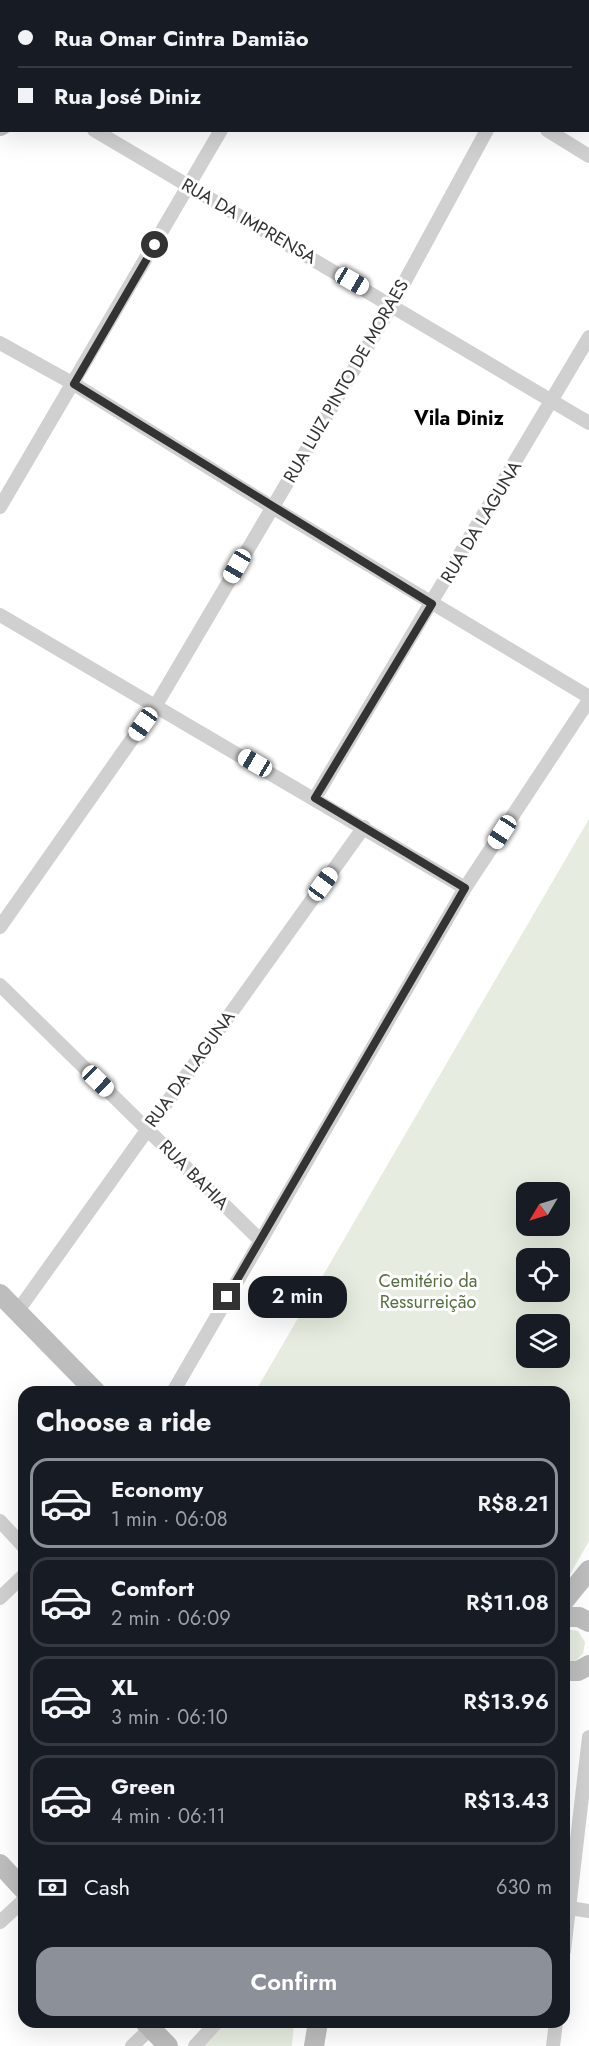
<!DOCTYPE html>
<meta charset="utf-8">
<style>
body{margin:0;font-family:Jost,sans-serif;background:#242831;color:#f1f3f6;height:100vh;display:flex;flex-direction:column;font-size:22px;white-space:nowrap}
*{box-sizing:border-box;margin:0}
p{font-size:20px;color:#9ea1a6}
.icon{flex:none;width:33px;height:33px;fill:none;stroke:currentColor;stroke-width:2;stroke-linecap:round;stroke-linejoin:round}
.map{position:relative;flex:1;overflow:hidden}
.drawer{position:absolute;left:18px;top:1386px;width:552px;height:642px;display:flex;flex-direction:column;background:#171b24;border-radius:18px;box-shadow:0 6px 24px #0002}
.drawer>*{flex:none}
.top-card{position:absolute;left:0px;top:0px;width:590px;height:132px;box-shadow:0 6px 24px #0002;display:grid;align-content:center;height:132px;padding:0 18px;background:#171b24}
.needle{width:39px;rotate:232deg}
.controls{position:absolute;left:516px;top:1182px;display:grid;gap:12px}
.controls a{display:grid;place-items:center;width:54px;height:54px;border-radius:12px;background:#171b24;box-shadow:0 6px 24px #0002;font-size:30px}
.end{position:absolute;width:27px;height:27px;margin:-14px;border:8px solid #333;background:#fff;box-shadow:0 0 0 3px #fff}
.from{border-radius:50%}
.bubble{position:absolute;height:42px;border-radius:18px;background:#171b24;box-shadow:0 6px 24px #0002;font-size:20px;font-weight:600;line-height:42px;text-align:center}
.car{position:absolute;width:18px;height:36px;margin:-18px -9px;border-radius:8px;box-shadow:0 0 4px 2px #0007;background:linear-gradient(#fff 24%,#345 0 40%,#fff 0 76%,#345 0 86%,#fff 0)}
.top-card b{display:flex;align-items:center;gap:21px;height:57px;font-size:22px}
.top-card b+b{border-top:2px solid #363941}
.top-card i{width:15px;height:15px;background:#f1f3f6}
ul{padding:0;list-style:none}
li{display:flex;align-items:center;gap:18px;height:90px;margin:0 12px 9px;padding:0 6px;border:3px solid #363941;border-radius:18px}
li div{flex:1}
li b{display:block;font-size:22px}
li em{font-style:normal;font-weight:600}
li.selected{border-color:#8c9099}
li>.icon{width:54px;height:54px;stroke-width:1.5}
h2{padding:0 18px;font-size:27px;line-height:72px}
.pay{display:flex;align-items:center;gap:15px;height:66px;padding:0 18px;font-size:22px}
.pay p{margin-inline-start:auto}
.primary-button{display:flex;gap:12px;margin-top:auto;padding:12px 18px}
.primary-button a{flex:1;height:69px;border-radius:18px;background:#8c9099;color:#fff;font-size:24px;font-weight:600;line-height:69px;text-align:center}
.map>svg:first-child{display:block}
</style>
<div class="map">
<svg width="589" height="2046" viewBox="0 0 589 2046">
<rect width="100%" height="100%" fill="#fff"/>
<g fill="#e6ecdf" fill-rule="evenodd">
<path d="M 589,819 L 589,1541 L 564,1585 L 564,1392 L 255,1392 ZM 526,1192 L 560,1192 L 560,1226 L 526,1226 ZM 560,1258 L 560,1292 L 526,1292 L 526,1258 ZM 526,1324 L 560,1324 L 560,1358 L 526,1358 Z"/>
<polygon points="564,1629 578,1631 585,1642 583,1654 574,1662 564,1662"/>
<polygon points="225,2022 294,2022 292,2046 203,2046"/>
</g>
<g fill="none" stroke-linecap="round" stroke-linejoin="round">
<polyline stroke="#cfe2ee" stroke-width="4.5" points="57,2 59,0"/>
<g stroke="#d0d0d0" stroke-width="14">
<polyline points="332,0 334,2"/>
<polyline points="293,2 293,0"/>
<polyline points="564,2 564,0"/>
<polyline points="0,74 2,75"/>
<polyline points="94,130 589,423"/>
<polyline points="547,130 589,156"/>
<polyline points="0,343 74,384 272,507 589,697"/>
<polyline points="0,507 221,130"/>
<polyline points="0,615 465,888"/>
<polyline points="315,798 589,337"/>
<polyline points="0,927 156,705 392,305 487,130"/>
<polyline points="0,985 260,1240"/>
<polyline points="17,1312 364,827"/>
<polyline points="173,1392 465,888 589,700"/>
<polyline points="0,1521 24,1547"/>
<polyline points="0,1598 24,1575"/>
<polyline points="564,1907 589,1911"/>
<polyline points="0,1922 24,1900"/>
<polyline points="564,1951 589,1737"/>
<polyline points="132,2046 151,2028"/>
<polyline points="195,2046 217,2022"/>
<polyline points="553,2046 556,2022"/>
</g>
<g stroke="#bdbdbd" stroke-width="20">
<polyline points="171,2 173,0"/>
<polyline points="0,126 2,125"/>
<polyline points="0,1294 96,1392"/>
<polyline points="564,1601 589,1570"/>
<polyline points="564,1617 579,1617 589,1622"/>
<polyline points="564,1671 578,1671 589,1665"/>
<polyline points="0,1864 24,1890"/>
<polyline points="145,2022 168,2046"/>
<polyline points="314,2046 318,2022"/>
</g>
</g>
<g fill="none" stroke-linecap="round" stroke-linejoin="round">
<polyline stroke="#333" stroke-width="8" points="155,245 74,384 432,604 315,798 465,888 227,1297"/>
</g>
<g text-anchor="middle" dominant-baseline="central" stroke-width="6" stroke-linejoin="round" paint-order="stroke">
<g font-size="18" fill="#333" stroke="#fff">
<text transform="translate(249 221) rotate(30)">RUA DA IMPRENSA</text>
<text transform="translate(346 381) rotate(-60)">RUA LUIZ PINTO DE MORAES</text>
<text transform="translate(481 522) rotate(-59)">RUA DA LAGUNA</text>
<text transform="translate(190 1069) rotate(-54)">RUA DA LAGUNA</text>
<text transform="translate(194 1175) rotate(45)">RUA BAHIA</text>
</g>
<g font-size="18" fill="#56703f" stroke="#fff">
<text x="428" y="1281">Cemitério da<tspan x="428" dy="21">Ressurreição</tspan></text>
</g>
<g font-size="20" font-weight="bold" fill="#000" stroke="#fff">
<text x="459" y="418">Vila Diniz</text>
</g>
</g>
</svg>
<div class="controls">
<a><svg class="needle" viewBox="-14 -14 28 28"><path d="M0-13l5 13h-10z" fill="#e53935"/><path d="M0 13l5-13h-10z" fill="#9ea1a6"/></svg></a>
<a><svg class="icon" aria-label="locate" viewBox="0 0 24 24"><circle cx="12" cy="12" r="6"/><path d="M12 2v4M12 18v4M2 12h4M18 12h4"/></svg></a>
<a><svg class="icon" aria-label="layers" viewBox="0 0 24 24"><path d="M12 4l9 5-9 5-9-5zM3 14l9 5 9-5"/></svg></a>
</div>
<i class="end from" style="left:155px;top:245px"></i>
<i class="end" style="left:227px;top:1297px"></i>
<div class="bubble" style="left:248px;top:1276px;width:99px">2 min</div>
<i class="car" style="left:352px;top:281px;rotate:120deg"></i>
<i class="car" style="left:237px;top:566px;rotate:210deg"></i>
<i class="car" style="left:143px;top:724px;rotate:215deg"></i>
<i class="car" style="left:255px;top:763px;rotate:300deg"></i>
<i class="car" style="left:502px;top:832px;rotate:213deg"></i>
<i class="car" style="left:323px;top:884px;rotate:36deg"></i>
<i class="car" style="left:98px;top:1081px;rotate:134deg"></i>
<div class="top-card">
<b><i class="from"></i>Rua Omar Cintra Damião</b>
<b><i></i>Rua José Diniz</b>
</div>
<section class="drawer">
<h2>Choose a ride</h2>
<ul>
<li class="selected"><svg class="icon" aria-label="car" viewBox="0 0 24 24"><path d="M5 17H2v-5l4-1 3-4h7l3 4 3 1v5h-3M9 17h6M6 11h13"/><circle cx="7" cy="17" r="2"/><circle cx="17" cy="17" r="2"/></svg><div><b>Economy</b><p>1 min · 06:08</p></div><em>R$8.21</em></li>
<li><svg class="icon" aria-label="car" viewBox="0 0 24 24"><path d="M5 17H2v-5l4-1 3-4h7l3 4 3 1v5h-3M9 17h6M6 11h13"/><circle cx="7" cy="17" r="2"/><circle cx="17" cy="17" r="2"/></svg><div><b>Comfort</b><p>2 min · 06:09</p></div><em>R$11.08</em></li>
<li><svg class="icon" aria-label="car" viewBox="0 0 24 24"><path d="M5 17H2v-5l4-1 3-4h7l3 4 3 1v5h-3M9 17h6M6 11h13"/><circle cx="7" cy="17" r="2"/><circle cx="17" cy="17" r="2"/></svg><div><b>XL</b><p>3 min · 06:10</p></div><em>R$13.96</em></li>
<li><svg class="icon" aria-label="car" viewBox="0 0 24 24"><path d="M5 17H2v-5l4-1 3-4h7l3 4 3 1v5h-3M9 17h6M6 11h13"/><circle cx="7" cy="17" r="2"/><circle cx="17" cy="17" r="2"/></svg><div><b>Green</b><p>4 min · 06:11</p></div><em>R$13.43</em></li>
</ul>
<div class="pay"><svg class="icon" aria-label="cash" viewBox="0 0 24 24"><path d="M3 7h18v10H3z"/><circle cx="12" cy="12" r="2"/></svg>Cash<p>630 m</p></div>
<div class="primary-button"><a>Confirm</a></div>
</section>
</div>
